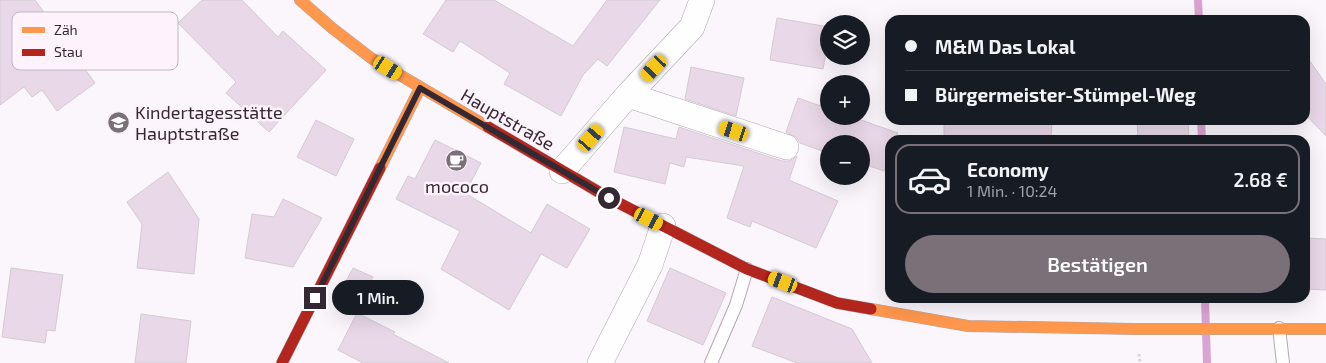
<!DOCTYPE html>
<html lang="de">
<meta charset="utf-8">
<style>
body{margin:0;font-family:"Exo 2",sans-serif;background:#242831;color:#f1f3f6;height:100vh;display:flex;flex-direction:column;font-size:19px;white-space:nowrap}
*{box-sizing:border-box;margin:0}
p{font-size:16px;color:#9ea1a6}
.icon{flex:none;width:28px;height:28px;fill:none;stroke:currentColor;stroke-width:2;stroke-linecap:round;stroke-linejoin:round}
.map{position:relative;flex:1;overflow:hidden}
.drawer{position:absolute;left:885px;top:135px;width:425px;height:168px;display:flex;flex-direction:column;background:#171b24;border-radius:15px;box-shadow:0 5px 20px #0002}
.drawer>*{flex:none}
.hud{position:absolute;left:885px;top:15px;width:425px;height:110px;border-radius:15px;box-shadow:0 5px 20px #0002;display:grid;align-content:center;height:110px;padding:0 20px;background:#171b24}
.tools{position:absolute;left:820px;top:15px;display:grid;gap:10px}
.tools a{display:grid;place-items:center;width:50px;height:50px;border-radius:50%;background:#171b24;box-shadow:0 5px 20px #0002;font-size:25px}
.end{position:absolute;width:22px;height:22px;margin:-11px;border:6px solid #342932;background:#fff;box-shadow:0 0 0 2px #fff}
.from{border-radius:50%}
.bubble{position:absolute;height:35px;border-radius:18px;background:#171b24;box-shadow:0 5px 20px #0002;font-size:16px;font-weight:600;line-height:35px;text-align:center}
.car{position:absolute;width:15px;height:30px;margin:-15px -8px;border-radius:6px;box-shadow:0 0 4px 1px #0007;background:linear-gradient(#f5c518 24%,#345 0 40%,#f5c518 0 76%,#345 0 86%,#f5c518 0)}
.hud b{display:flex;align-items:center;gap:18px;height:48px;font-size:19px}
.hud b+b{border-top:1px solid #363941}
.hud i{width:12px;height:12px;background:#f1f3f6}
ul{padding:9px 0 0;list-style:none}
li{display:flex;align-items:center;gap:15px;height:70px;margin:0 10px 8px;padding:0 10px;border:2px solid #363941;border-radius:15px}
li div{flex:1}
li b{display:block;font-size:19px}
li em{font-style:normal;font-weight:600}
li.current{border-color:#7a7178}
li>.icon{width:45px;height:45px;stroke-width:1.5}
.primary-button{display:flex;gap:10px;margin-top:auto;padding:10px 20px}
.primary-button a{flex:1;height:58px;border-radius:30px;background:#7a7178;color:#fff;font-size:20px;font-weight:600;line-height:58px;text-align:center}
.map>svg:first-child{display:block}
</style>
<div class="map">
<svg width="1326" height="363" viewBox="0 0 1326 363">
<rect width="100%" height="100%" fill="#fbf6fb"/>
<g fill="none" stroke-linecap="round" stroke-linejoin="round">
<g stroke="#daa3d3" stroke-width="8">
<polyline points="1198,0 1199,20"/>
<polyline points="1201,120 1202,140"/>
<polyline points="1205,298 1207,363"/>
</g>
</g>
<g fill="#e9d8e7" stroke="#d3ccd2">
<polygon points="0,0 35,0 95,83 57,111 42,90 32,97 24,87 0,105"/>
<polygon points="202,0 242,0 278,37 283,31 326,70 269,132 226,93 236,82 178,23"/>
<polygon points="446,0 494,0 573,46 607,0 660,0 607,66 598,59 583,75 561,116 504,84 510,73 460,41 453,52 423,34"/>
<polygon points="777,18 829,27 829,37 823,69 770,60"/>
<polygon points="1305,54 1326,84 1326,136 1305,114"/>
<polygon points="691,67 744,78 736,116 685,99"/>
<polygon points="798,98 829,109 829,116 850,116 898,133 895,140 890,140 890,155 884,171 861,163 861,144 828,144 825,152 800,143 796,137 786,132"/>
<polygon points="316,120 354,139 336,176 297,157"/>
<polygon points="944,120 1052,120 1051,140 944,140"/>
<polygon points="1137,120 1188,120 1189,140 1138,140"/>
<polygon points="624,127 676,139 679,127 782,161 789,161 797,156 789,180 838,201 816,248 752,221 750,227 727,218 744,166 686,157 684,167 670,163 665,184 614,172"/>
<polygon points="435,140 481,163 465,193 531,233 547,204 590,229 567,268 541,254 509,310 441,269 460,231 396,199 408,176 415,179"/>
<polygon points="168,172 199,219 194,274 137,268 142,224 127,202"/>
<polygon points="283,199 322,218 293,267 245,258 252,214 274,217"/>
<polygon points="1305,238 1326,239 1326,290 1305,289"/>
<polygon points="11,268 63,275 55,331 47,330 45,343 2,337"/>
<polygon points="353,268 373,277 360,301 341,291"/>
<polygon points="670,268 726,293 703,345 647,321"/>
<polygon points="772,297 852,329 872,363 797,363 752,346"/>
<polygon points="357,313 395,332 393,334 449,363 363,363 338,350"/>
<polygon points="141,314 191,321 186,363 135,363"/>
</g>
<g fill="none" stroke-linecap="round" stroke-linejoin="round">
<defs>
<g id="lane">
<polyline points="1279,328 1283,363"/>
<polyline points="711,363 736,305 747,269"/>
</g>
<g id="street">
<polyline points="628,95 786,147"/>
<polyline points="562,171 628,95 692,27 702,0"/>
<polyline points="600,363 650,265 663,226"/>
</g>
<g id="slow">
<polyline points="300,0 332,28 371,58 488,127"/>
<polyline points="380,168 420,88"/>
<polyline points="871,309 968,326 1136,329 1326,329"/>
</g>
<g id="jam">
<polyline points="488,127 609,198 747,269 837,303 871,309"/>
<polyline points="282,363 380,168"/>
</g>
</defs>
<use href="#lane" stroke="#b1aab0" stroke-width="14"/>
<use href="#street" stroke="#b1aab0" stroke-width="26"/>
<use href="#slow" stroke="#b1aab0" stroke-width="12"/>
<use href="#jam" stroke="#b1aab0" stroke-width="12"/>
<polyline stroke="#d8d4d7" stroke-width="3" stroke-dasharray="2.5 2.5" stroke-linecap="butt" points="1139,354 1140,363"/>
<use href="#lane" stroke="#fefefe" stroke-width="12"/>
<use href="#street" stroke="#fefefe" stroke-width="25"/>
<use href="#slow" stroke="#ff974d" stroke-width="11"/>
<use href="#jam" stroke="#b3261e" stroke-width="11"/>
</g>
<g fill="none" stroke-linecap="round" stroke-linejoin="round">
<polyline stroke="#342932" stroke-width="6" points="315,298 420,88 609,198"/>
</g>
<defs>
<symbol id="school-disc" viewBox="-11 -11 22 22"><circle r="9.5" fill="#7a7178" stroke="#fef3fc"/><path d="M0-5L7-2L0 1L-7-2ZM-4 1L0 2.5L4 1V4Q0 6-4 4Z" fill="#fff"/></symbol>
<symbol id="cafe-disc" viewBox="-11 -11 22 22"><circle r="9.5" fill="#7a7178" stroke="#fef3fc"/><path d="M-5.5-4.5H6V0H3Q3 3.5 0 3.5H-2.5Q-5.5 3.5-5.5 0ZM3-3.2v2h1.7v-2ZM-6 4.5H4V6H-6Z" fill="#fff"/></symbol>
</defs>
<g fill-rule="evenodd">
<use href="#school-disc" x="106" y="110" width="25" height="25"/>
<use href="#cafe-disc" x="444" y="148" width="25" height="25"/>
</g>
<g text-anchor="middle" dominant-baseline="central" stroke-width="5" stroke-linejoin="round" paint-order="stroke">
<g font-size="18" fill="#342932" stroke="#fef3fc" text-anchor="start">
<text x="135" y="112">Kindertagesstätte<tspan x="135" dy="21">Hauptstraße</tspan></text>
<text x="457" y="186" text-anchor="middle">mococo</text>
</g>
<g font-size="18" fill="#342932" stroke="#fef3fc">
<text transform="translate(508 119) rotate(30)">Hauptstraße</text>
</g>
</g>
<rect x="12" y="12" width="166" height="58" rx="8" fill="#fef3fc" stroke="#c1b6bf" stroke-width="1"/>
<rect x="22" y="27" width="23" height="6" fill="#ff974d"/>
<rect x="22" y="49" width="23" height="7" fill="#b3261e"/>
<g font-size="14" fill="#342932">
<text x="54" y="35">Zäh</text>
<text x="54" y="57">Stau</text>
</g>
</svg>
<div class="tools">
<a><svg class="icon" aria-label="layers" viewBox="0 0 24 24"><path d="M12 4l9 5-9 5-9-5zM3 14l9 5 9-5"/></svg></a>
<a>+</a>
<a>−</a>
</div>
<i class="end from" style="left:609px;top:198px"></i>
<i class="end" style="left:315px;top:298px"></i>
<div class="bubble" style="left:332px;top:280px;width:92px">1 Min.</div>
<i class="car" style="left:388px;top:68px;rotate:122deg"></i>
<i class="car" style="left:654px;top:68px;rotate:223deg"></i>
<i class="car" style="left:734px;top:131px;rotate:288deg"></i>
<i class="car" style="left:591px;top:138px;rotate:41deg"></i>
<i class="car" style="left:649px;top:219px;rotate:117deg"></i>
<i class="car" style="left:783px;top:282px;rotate:291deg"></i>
<div class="hud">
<b><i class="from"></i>M&amp;M Das Lokal</b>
<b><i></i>Bürgermeister-Stümpel-Weg</b>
</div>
<section class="drawer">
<ul>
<li class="current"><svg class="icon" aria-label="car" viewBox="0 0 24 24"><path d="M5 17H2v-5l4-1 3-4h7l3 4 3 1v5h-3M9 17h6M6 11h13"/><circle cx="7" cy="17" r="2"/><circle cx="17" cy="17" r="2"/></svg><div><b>Economy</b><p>1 Min. · 10:24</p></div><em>2.68 €</em></li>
</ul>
<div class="primary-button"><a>Bestätigen</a></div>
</section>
</div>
